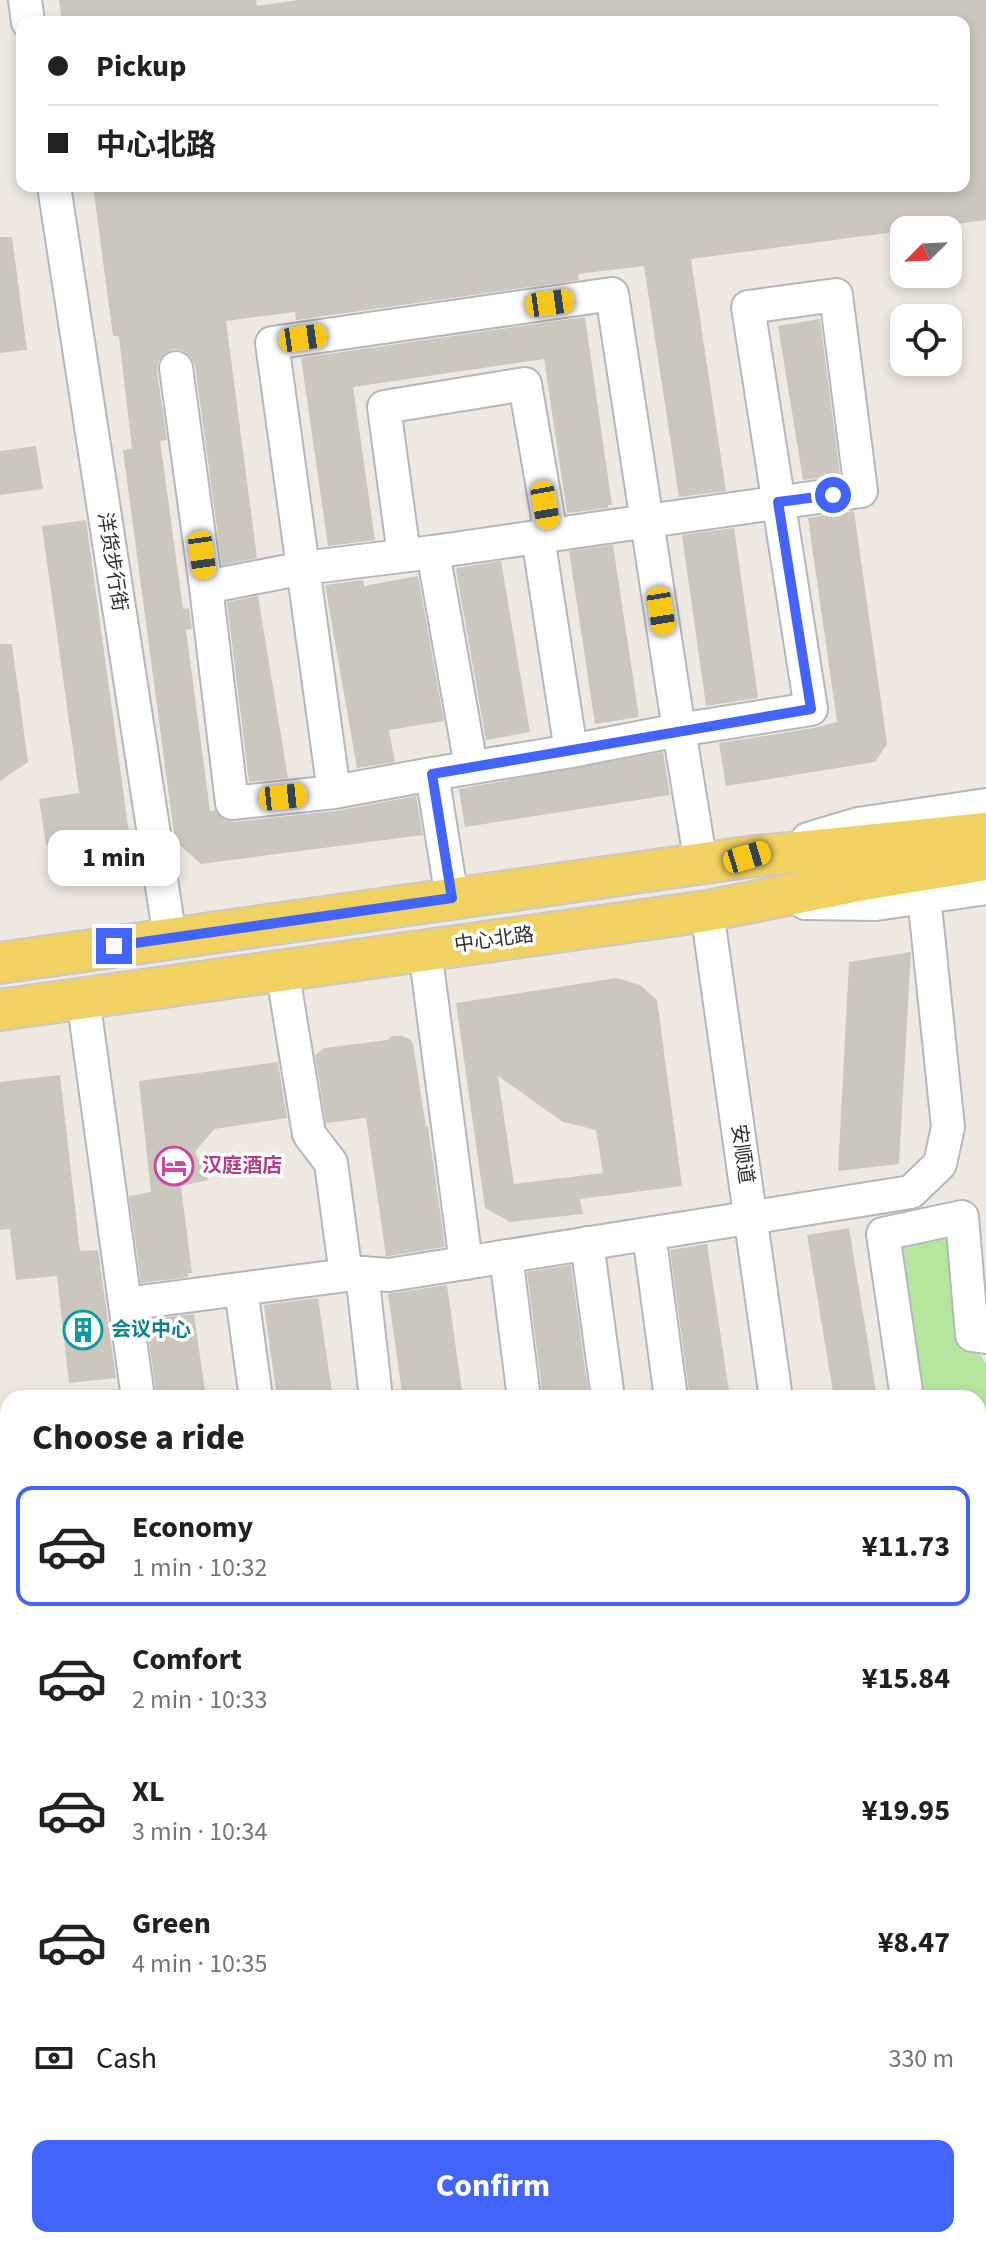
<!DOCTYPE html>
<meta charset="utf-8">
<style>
body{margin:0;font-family:"Source Sans 3","Noto Sans SC",sans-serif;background:#f6f6f6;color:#202124;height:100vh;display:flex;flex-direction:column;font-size:30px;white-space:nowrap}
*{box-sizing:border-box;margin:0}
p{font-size:26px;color:#757577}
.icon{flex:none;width:44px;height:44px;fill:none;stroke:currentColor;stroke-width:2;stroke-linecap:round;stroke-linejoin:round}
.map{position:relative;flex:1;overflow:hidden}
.panel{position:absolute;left:0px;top:1390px;width:986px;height:858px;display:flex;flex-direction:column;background:#fff;border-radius:24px 24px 0 0;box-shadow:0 4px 12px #0003}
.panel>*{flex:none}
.top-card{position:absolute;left:16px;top:16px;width:954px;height:176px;border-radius:16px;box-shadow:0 4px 12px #0003;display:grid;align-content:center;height:176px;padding:0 32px;background:#fff}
.needle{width:52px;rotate:246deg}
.controls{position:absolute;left:890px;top:216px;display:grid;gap:16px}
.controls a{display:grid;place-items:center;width:72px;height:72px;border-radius:16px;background:#fff;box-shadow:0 4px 12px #0003;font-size:40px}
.end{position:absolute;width:36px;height:36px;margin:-18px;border:10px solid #4264fb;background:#fff;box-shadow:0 0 0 4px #fff}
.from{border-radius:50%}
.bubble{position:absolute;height:56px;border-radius:16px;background:#fff;box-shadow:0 4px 12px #0003;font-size:26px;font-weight:700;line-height:56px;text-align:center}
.car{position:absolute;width:24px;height:48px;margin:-24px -12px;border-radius:10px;box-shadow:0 0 6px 2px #0007;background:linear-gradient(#f5c518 24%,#345 0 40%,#f5c518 0 76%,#345 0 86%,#f5c518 0)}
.top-card b{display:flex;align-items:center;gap:28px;height:76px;font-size:30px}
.top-card b+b{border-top:2px solid #e0e0e0}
.top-card i{width:20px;height:20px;background:#202124}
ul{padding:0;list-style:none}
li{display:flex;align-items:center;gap:24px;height:120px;margin:0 16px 12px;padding:0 16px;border:4px solid transparent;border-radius:16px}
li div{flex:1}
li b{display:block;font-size:30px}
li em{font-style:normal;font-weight:700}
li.current{border-color:#4264fb}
li>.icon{width:72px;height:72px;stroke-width:1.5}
h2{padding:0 32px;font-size:36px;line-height:96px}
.pay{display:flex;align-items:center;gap:20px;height:88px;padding:0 32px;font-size:30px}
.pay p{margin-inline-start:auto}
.button{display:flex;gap:16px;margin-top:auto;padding:16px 32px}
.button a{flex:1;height:92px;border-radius:16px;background:#4264fb;color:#fff;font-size:32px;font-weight:700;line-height:92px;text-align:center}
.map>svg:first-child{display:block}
</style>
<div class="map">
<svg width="986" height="2247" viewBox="0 0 986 2247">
<rect width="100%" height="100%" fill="#efe9e1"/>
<g fill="#b6e59e">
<polygon points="957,1232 972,1344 986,1363 986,1507 978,1509 978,1398 915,1398 887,1242"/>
<polygon points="8,1759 8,1820 5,1819 0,1804 0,1760"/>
</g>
<g fill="#cbc7bf" fill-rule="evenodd">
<polygon points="59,0 256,0 257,6 298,0 986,0 986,220 691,259 726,491 679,497 644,266 578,274 579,280 296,320 295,312 226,321 257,558 222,565 195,365 190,356 182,350 173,349 164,354 158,362 157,371 167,440 160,441 183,609 189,608 192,629 186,630 210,811 215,810 224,820 234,822 336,811 416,796 423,835 201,864 175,841 123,450 132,449 119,336 113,336 93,186 964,186 964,22 62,22"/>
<polygon points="0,237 12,237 27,350 0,353"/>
<polygon points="585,317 612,505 608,505 608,508 567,513 544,359 353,387 375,540 328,546 301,358"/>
<polygon points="820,319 840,475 803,480 778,326"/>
<polygon points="36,446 43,489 0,495 0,451"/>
<polygon points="854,511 887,744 875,762 726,786 719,743 814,728 837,722 808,518"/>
<polygon points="86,520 129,833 46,845 39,799 79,793 42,526"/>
<polygon points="734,528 758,698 706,706 682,535"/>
<polygon points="613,545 639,717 595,724 569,551"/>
<polygon points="501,561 530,732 486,740 456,570 457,568"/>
<polygon points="418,576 444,721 389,730 395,762 357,768 325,585 363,580 364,586"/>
<polygon points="258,596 288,778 249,782 227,602"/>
<polygon points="0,644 12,644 28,762 0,781"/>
<polygon points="663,752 670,795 465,827 459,789"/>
<polygon points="911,952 899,1164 838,1171 849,962"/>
<path d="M 616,978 L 640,985 L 657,1000 L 682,1186 L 580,1199 L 583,1214 L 510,1222 L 485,1208 L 456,1003 ZM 498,1076 L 563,1122 L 596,1130 L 603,1173 L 514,1184 Z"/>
<polygon points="392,1036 402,1036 410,1039 413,1044 426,1127 428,1126 445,1247 388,1256 386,1256 366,1118 326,1123 315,1055 324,1048 387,1040"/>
<polygon points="278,1062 287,1118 214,1129 195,1152 208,1180 181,1186 192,1273 188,1273 188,1277 141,1283 129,1196 151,1192 139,1081"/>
<polygon points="60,1075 80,1251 98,1250 116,1378 69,1383 57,1276 16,1280 10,1229 0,1230 0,1082"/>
<polygon points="849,1228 877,1398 834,1398 807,1235"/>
<polygon points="707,1244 730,1398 690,1398 670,1250"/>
<polygon points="571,1265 589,1398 543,1398 527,1272"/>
<polygon points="447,1285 463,1398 403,1398 388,1294"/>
<polygon points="318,1298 333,1398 277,1398 264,1305"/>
<polygon points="194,1314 206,1398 157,1398 146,1320"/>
</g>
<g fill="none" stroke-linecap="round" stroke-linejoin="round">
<defs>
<g id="minor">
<polyline points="25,0 28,22"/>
<polyline points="54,186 170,938"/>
<polyline points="176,368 206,587 304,568 433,552 471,766"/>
<polyline points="538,537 571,751"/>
<path d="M 433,552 C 576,531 718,511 861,491 L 836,295 L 748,307 L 811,709 L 679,730 L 701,864"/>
<polyline points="404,555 384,407 525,384 551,535"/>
<polyline points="206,587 232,803 334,792"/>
<polyline points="432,774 571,751 679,730 612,294 272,343 334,792 432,774 452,898"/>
<polyline points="808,839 858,824 986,805"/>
<polyline points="805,903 876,904 986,888"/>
<polyline points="707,911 776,1398"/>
<polyline points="425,950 466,1263"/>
<polyline points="282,969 309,1134 331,1163 346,1275"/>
<polyline points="83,998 138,1398"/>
<polyline points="649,1234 671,1398"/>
<polyline points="587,1243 608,1398"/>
<polyline points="506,1256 524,1398"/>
<polyline points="362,1273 376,1398"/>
<polyline points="241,1289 256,1398"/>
<polyline points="125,1304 362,1273 389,1275 911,1192 940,1164 948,1127 924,896"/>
<polyline points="907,1398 883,1234 962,1217 972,1335 986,1337"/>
<polyline points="978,1521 986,1519"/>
<polyline points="978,1615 986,1614"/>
<polyline points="0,1729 8,1727"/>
<polyline points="978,1793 986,1792"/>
<polyline points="0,1840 3,1854 0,1855"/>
<polyline points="978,1958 986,1957"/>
<polyline points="0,1959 8,1958"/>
<polyline points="0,2112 8,2110"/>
<polyline points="902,2240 903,2247"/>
</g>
<g id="major">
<polyline points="0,963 747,857 986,833"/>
<polyline points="0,1010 707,911 869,879 986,860"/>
</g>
</defs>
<use href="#minor" stroke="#b4b7c1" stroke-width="36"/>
<use href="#major" stroke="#c9c9c9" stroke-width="44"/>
<use href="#minor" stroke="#fff" stroke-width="32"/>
<use href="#major" stroke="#f2d163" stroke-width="40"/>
</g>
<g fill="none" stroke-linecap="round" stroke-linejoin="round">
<polyline stroke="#4264fb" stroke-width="10" points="114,946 452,898 432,774 811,709 778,502 833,495"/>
</g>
<defs>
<symbol id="hotel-ring" viewBox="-11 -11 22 22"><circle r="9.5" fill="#fff" stroke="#d1479c" stroke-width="1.5"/><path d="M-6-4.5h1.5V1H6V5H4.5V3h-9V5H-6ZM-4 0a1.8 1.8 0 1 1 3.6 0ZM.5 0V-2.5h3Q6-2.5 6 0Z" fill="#d1479c"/></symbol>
<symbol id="building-ring" viewBox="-11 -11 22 22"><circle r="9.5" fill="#fff" stroke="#0f9aa8" stroke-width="1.5"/><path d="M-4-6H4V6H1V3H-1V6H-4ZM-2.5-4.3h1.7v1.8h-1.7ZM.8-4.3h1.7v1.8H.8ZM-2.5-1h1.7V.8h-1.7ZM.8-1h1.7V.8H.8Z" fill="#0f9aa8"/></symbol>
</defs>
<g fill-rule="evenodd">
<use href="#hotel-ring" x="152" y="1144" width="44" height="44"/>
<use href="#building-ring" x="61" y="1308" width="44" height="44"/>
</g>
<g text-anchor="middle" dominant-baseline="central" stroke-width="7" stroke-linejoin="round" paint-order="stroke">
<g font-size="20" fill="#2e2e2e" stroke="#fff">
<text transform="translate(112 562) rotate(81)">洋货步行街</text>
<text transform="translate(494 940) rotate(-8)">中心北路</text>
<text transform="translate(742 1154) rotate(82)">安顺道</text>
</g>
<g font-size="20" font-weight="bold" fill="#b23c85" stroke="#fff" text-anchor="start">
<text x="202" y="1166">汉庭酒店</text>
</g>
<g font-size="20" font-weight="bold" fill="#0d838f" stroke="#fff" text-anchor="start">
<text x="111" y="1330">会议中心</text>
</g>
</g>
</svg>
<div class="controls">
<a><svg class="needle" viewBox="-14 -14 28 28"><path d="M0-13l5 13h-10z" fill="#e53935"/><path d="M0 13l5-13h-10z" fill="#757577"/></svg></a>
<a><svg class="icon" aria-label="locate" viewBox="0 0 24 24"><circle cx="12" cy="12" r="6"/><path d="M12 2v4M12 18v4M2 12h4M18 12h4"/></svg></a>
</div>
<i class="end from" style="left:833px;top:495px"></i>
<i class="end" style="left:114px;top:946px"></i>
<div class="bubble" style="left:48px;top:830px;width:132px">1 min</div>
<i class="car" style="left:550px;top:303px;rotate:82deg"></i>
<i class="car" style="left:303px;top:338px;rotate:82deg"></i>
<i class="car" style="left:545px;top:505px;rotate:170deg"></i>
<i class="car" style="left:202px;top:555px;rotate:172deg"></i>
<i class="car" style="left:661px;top:611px;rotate:171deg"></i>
<i class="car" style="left:283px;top:797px;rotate:84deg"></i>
<i class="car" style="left:747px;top:857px;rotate:73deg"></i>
<div class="top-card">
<b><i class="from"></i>Pickup</b>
<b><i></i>中心北路</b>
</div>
<section class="panel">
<h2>Choose a ride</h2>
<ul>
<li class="current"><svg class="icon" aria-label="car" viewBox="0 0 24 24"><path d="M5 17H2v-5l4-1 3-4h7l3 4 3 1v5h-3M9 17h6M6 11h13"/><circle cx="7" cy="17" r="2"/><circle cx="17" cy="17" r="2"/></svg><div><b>Economy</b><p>1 min · 10:32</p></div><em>¥11.73</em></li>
<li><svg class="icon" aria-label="car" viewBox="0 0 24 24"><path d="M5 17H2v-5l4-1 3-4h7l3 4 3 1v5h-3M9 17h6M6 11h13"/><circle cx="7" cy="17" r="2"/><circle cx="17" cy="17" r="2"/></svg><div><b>Comfort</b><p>2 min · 10:33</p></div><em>¥15.84</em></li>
<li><svg class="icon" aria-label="car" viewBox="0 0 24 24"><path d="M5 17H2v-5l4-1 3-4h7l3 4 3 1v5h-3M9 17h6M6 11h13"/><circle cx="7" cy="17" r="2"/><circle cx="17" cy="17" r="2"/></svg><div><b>XL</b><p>3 min · 10:34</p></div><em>¥19.95</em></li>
<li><svg class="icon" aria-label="car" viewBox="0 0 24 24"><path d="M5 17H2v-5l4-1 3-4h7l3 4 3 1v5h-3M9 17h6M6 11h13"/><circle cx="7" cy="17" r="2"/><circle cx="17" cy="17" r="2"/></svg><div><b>Green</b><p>4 min · 10:35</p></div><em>¥8.47</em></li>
</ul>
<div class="pay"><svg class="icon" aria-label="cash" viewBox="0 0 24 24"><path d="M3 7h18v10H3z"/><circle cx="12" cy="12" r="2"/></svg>Cash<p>330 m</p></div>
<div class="button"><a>Confirm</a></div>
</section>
</div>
